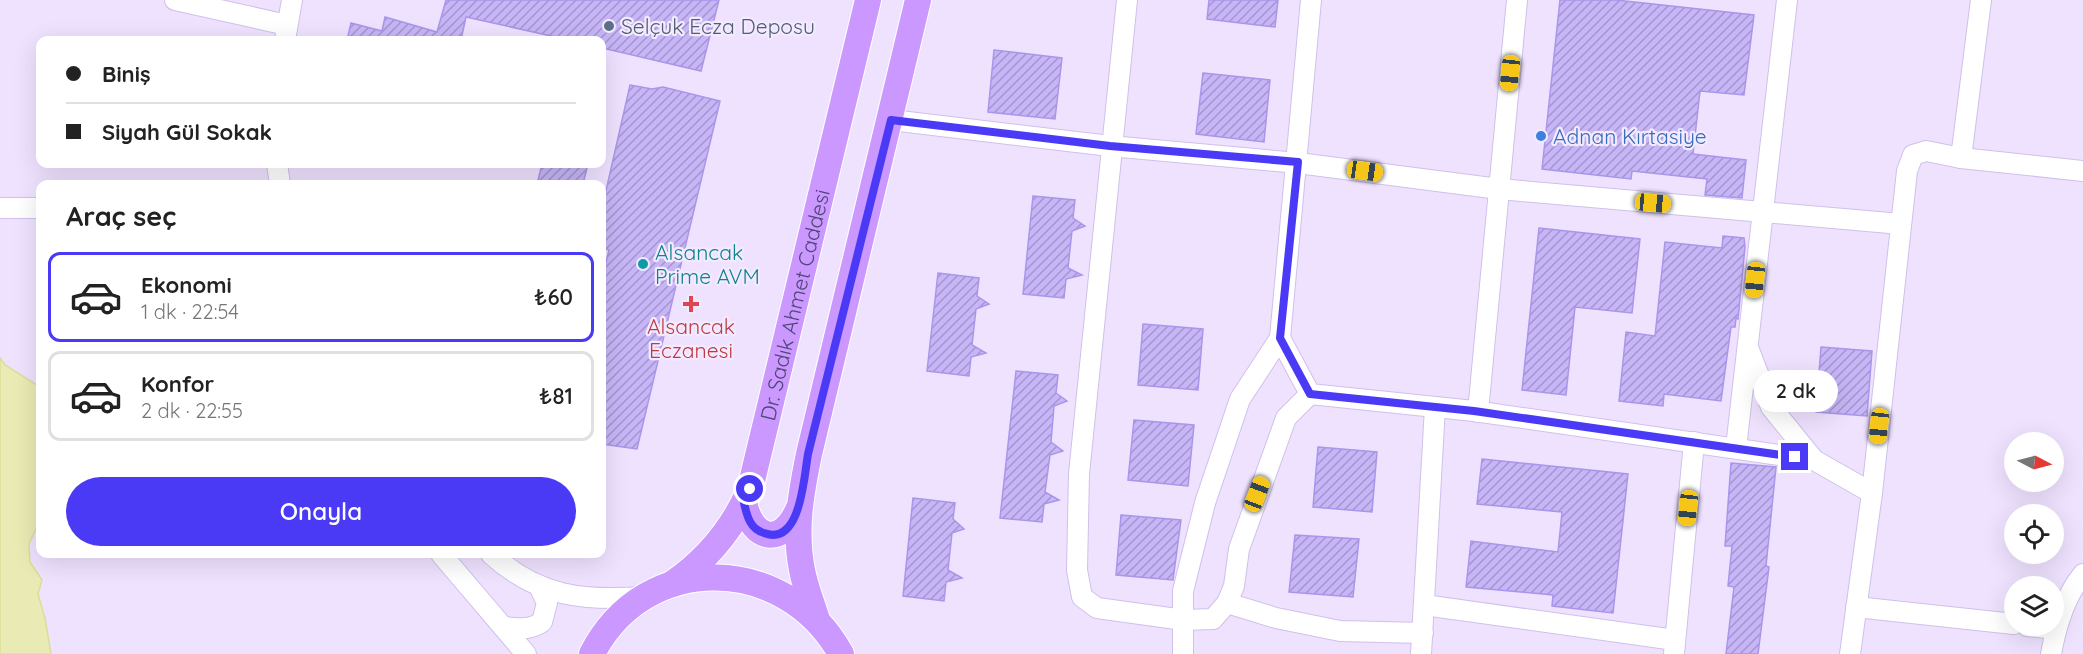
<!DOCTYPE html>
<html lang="tr">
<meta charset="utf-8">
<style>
body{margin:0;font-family:Quicksand,sans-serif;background:#f2f2f2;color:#222;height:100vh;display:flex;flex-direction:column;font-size:22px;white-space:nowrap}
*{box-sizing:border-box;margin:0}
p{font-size:20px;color:#767676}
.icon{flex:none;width:33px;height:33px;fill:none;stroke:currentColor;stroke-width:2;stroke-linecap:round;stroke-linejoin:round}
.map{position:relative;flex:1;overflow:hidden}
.details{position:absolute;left:36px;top:180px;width:570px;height:378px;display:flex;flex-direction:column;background:#fff;border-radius:12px;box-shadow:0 6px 24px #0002}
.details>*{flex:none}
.hud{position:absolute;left:36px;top:36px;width:570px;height:132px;border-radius:12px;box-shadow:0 6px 24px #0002;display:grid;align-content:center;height:132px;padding:0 30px;background:#fff}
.needle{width:39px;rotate:96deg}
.buttons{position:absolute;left:2004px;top:432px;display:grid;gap:12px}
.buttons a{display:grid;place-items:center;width:60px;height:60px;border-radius:50%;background:#fff;box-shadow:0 6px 24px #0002;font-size:30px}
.end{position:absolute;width:27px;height:27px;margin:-14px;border:8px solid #4a3af6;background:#fff;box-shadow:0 0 0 3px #fff}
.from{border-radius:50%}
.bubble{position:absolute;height:42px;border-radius:21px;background:#fff;box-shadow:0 6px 24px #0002;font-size:20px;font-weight:600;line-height:42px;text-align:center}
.car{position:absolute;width:18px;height:36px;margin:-18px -9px;border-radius:8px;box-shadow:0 0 4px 2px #0007;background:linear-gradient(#f5c518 24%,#345 0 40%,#f5c518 0 76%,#345 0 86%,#f5c518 0)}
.hud b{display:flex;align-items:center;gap:21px;height:57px;font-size:22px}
.hud b+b{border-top:2px solid #e0e0e0}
.hud i{width:15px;height:15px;background:#222}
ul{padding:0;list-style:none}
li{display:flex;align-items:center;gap:18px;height:90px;margin:0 12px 9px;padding:0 18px;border:3px solid #e0e0e0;border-radius:12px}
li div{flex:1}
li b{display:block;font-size:22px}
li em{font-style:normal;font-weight:600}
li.selected{border-color:#4a3af6}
li>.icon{width:54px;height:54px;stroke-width:1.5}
h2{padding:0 30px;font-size:27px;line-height:72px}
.cta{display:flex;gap:12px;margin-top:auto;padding:12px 30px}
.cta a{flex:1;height:69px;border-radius:36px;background:#4a3af6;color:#fff;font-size:24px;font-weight:600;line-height:69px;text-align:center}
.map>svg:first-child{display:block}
</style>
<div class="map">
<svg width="2083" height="654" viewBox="0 0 2083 654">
<defs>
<pattern id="building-hatch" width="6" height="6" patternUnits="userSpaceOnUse" patternTransform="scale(1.5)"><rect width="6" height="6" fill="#c7b6f7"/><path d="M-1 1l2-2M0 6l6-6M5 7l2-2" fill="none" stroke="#a496cd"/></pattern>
</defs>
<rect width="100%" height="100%" fill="#efe2ff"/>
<polygon fill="#eaeab4" stroke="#dcdd99" stroke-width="1.5" points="0,358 5,365 40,387 40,520 29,544 30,562 42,580 38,594 45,618 51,654 0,654"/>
<g fill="url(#building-hatch)" stroke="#aa95eb" stroke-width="1.5">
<polygon points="446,0 719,0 701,71 602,48 602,40 569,40 466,17 461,40 347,40 351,23 382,31 385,17 437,32"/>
<polygon points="1209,0 1278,0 1275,27 1207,19"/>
<polygon points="1560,0 1616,0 1754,15 1744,95 1700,91 1693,154 1746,160 1742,198 1705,195 1707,179 1632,171 1631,179 1542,169"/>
<polygon points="994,50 1062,58 1055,119 988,112"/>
<polygon points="1203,73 1270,80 1264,142 1196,134"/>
<polygon points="630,85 652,89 663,87 720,101 637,449 602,444 602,278 609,250 602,248 602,208"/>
<polygon points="542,164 588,164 583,184 537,184"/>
<polygon points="1033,196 1075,200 1073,218 1085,226 1072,231 1068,268 1082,275 1066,279 1064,298 1023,294"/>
<polygon points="1539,228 1640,239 1632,313 1575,307 1566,395 1522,390"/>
<polygon points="1723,236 1744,238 1745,247 1738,319 1736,318 1735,327 1731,327 1721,401 1664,394 1663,406 1619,401 1626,332 1655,336 1665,242 1722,248"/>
<polygon points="938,273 979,278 977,296 989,304 976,309 972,345 986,353 971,357 969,376 927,371"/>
<polygon points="1143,324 1203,329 1198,390 1138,385"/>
<polygon points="1821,347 1872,351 1867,416 1816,412"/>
<polygon points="1016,371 1058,375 1056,393 1067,401 1054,406 1051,442 1063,451 1050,455 1045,492 1059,500 1044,504 1042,522 1000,518"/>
<polygon points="1134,420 1194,425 1188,486 1128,480"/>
<polygon points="1318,447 1377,452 1372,512 1313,507"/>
<polygon points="1482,459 1628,474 1613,613 1552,606 1553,595 1466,587 1471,541 1558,552 1562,512 1477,504"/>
<polygon points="1731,463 1776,467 1766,566 1769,567 1758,654 1726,654 1734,587 1728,586 1732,546 1725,546"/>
<polygon points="913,498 955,503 953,519 964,529 952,533 948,570 962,578 946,582 944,601 903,596"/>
<polygon points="1121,515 1181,520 1173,580 1116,575"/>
<polygon points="1295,535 1359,539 1353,597 1289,592"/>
</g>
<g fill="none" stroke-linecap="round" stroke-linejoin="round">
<defs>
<g id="minor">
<polyline points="175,0 287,25"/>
<polyline points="1127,0 1079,474 1077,570 1082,597 1097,608 1184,620 1213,619 1227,603 1234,586 1239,549 1286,418 1310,394"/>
<polyline points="285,40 292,0"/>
<polyline points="891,120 1110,146 1298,163 1499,189 1901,224"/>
<polyline points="1961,158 1981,0"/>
<polyline points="277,164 280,184"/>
<polyline points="0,208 40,208"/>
<polyline points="1280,338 1310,394 1474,411 1814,460 1872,493"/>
<polyline points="1749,350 1771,407 1814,460"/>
<polyline points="1478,412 1517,0"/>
<polyline points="1736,448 1787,0"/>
<polyline points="441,554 526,654"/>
<path d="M 491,554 C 538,597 583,601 644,597"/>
<polyline points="1227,603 1276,618 1340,631 1423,633"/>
<polyline points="1424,605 1675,640"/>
<polyline points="1856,607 2014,624"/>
<polyline points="2027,626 2056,629"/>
<path d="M 503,627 C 518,628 529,631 542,622 L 547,603 L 539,586"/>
<polyline points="1183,654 1183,591 1205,503 1240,399 1280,338 1311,0"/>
<polyline points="1421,654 1435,407"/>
<polyline points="1674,654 1694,442"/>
<polyline points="1850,654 1872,493 1907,171 1913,155 1926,151 1961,158 2083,171"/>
<path d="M 2051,654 C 2056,626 2065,596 2083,574"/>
</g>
<g id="major">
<path d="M 744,503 C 753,542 782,546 798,510"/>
<path id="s1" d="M 672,584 C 708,559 733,529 750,489 L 868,0"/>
<path d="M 817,620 C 812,603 805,587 802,570 C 794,530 801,493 809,454 L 918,0"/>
<path d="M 592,654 C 645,550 786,554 841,654"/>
</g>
</defs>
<use href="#minor" stroke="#cfc1e9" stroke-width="22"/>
<use href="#major" stroke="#fff" stroke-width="28"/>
<use href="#minor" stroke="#fff" stroke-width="20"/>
<use href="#major" stroke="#cb98ff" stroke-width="26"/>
</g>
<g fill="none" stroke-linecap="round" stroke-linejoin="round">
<path stroke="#4a3af6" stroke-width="8" d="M 750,489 L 744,503 C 747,516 750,529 764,533 C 801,547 804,476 808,454 L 891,120 L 1110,146 L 1298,162 L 1280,338 L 1310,394 L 1474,411 L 1795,457"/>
</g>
<circle fill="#5c6f8a" stroke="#f4eaff" stroke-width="2" cx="609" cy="26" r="6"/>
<circle fill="#3f7fe0" stroke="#f4eaff" stroke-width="2" cx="1541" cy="136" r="6"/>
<circle fill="#0f9aa8" stroke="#f4eaff" stroke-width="2" cx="643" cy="264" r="6"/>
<path fill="#e0444e" stroke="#f4eaff" stroke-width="2" d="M688 295h6v6h6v6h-6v6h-6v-6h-6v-6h6z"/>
<g text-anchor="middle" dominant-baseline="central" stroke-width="4.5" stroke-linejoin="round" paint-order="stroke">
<g font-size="21" fill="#4e5e75" stroke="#f4eaff" text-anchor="start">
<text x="621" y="26">Selçuk Ecza Deposu</text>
</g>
<g font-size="21" fill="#366cbe" stroke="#f4eaff" text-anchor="start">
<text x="1553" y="136">Adnan Kırtasiye</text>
</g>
<g font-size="21" fill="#0d838f" stroke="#f4eaff" text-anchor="start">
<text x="655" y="252">Alsancak<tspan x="655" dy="24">Prime AVM</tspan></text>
</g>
<g font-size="21" fill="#514579" stroke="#f4eaff">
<text stroke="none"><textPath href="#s1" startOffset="314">Dr. Sadık Ahmet Caddesi</textPath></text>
</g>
<g font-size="21" fill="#be3a42" stroke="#f4eaff">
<text x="691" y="326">Alsancak<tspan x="691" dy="24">Eczanesi</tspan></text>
</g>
</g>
</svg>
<div class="buttons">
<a><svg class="needle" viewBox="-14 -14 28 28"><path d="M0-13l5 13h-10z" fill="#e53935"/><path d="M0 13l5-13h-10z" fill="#767676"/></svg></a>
<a><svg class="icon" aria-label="locate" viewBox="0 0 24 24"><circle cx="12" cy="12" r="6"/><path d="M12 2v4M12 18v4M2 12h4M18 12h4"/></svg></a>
<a><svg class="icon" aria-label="layers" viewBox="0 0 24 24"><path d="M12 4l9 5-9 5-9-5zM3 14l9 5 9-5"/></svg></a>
</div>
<i class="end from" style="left:750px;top:489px"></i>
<i class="end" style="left:1795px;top:457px"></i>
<div class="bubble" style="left:1754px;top:370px;width:84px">2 dk</div>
<i class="car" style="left:1510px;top:73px;rotate:186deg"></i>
<i class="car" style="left:1365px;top:171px;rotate:98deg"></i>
<i class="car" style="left:1653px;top:203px;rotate:95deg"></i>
<i class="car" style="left:1755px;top:280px;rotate:186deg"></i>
<i class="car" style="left:1879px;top:426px;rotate:186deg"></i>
<i class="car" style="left:1257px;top:494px;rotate:21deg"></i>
<i class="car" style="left:1688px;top:508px;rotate:186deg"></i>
<div class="hud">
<b><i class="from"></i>Biniş</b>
<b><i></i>Siyah Gül Sokak</b>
</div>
<section class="details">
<h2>Araç seç</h2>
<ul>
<li class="selected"><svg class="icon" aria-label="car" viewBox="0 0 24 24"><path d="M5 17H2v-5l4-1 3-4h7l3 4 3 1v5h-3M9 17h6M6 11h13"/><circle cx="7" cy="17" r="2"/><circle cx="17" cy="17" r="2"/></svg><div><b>Ekonomi</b><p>1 dk · 22:54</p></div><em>₺60</em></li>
<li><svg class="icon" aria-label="car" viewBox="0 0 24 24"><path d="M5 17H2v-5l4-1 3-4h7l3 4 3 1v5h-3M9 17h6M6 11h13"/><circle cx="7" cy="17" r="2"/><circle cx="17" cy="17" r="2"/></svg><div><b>Konfor</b><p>2 dk · 22:55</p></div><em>₺81</em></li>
</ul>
<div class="cta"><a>Onayla</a></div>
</section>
</div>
